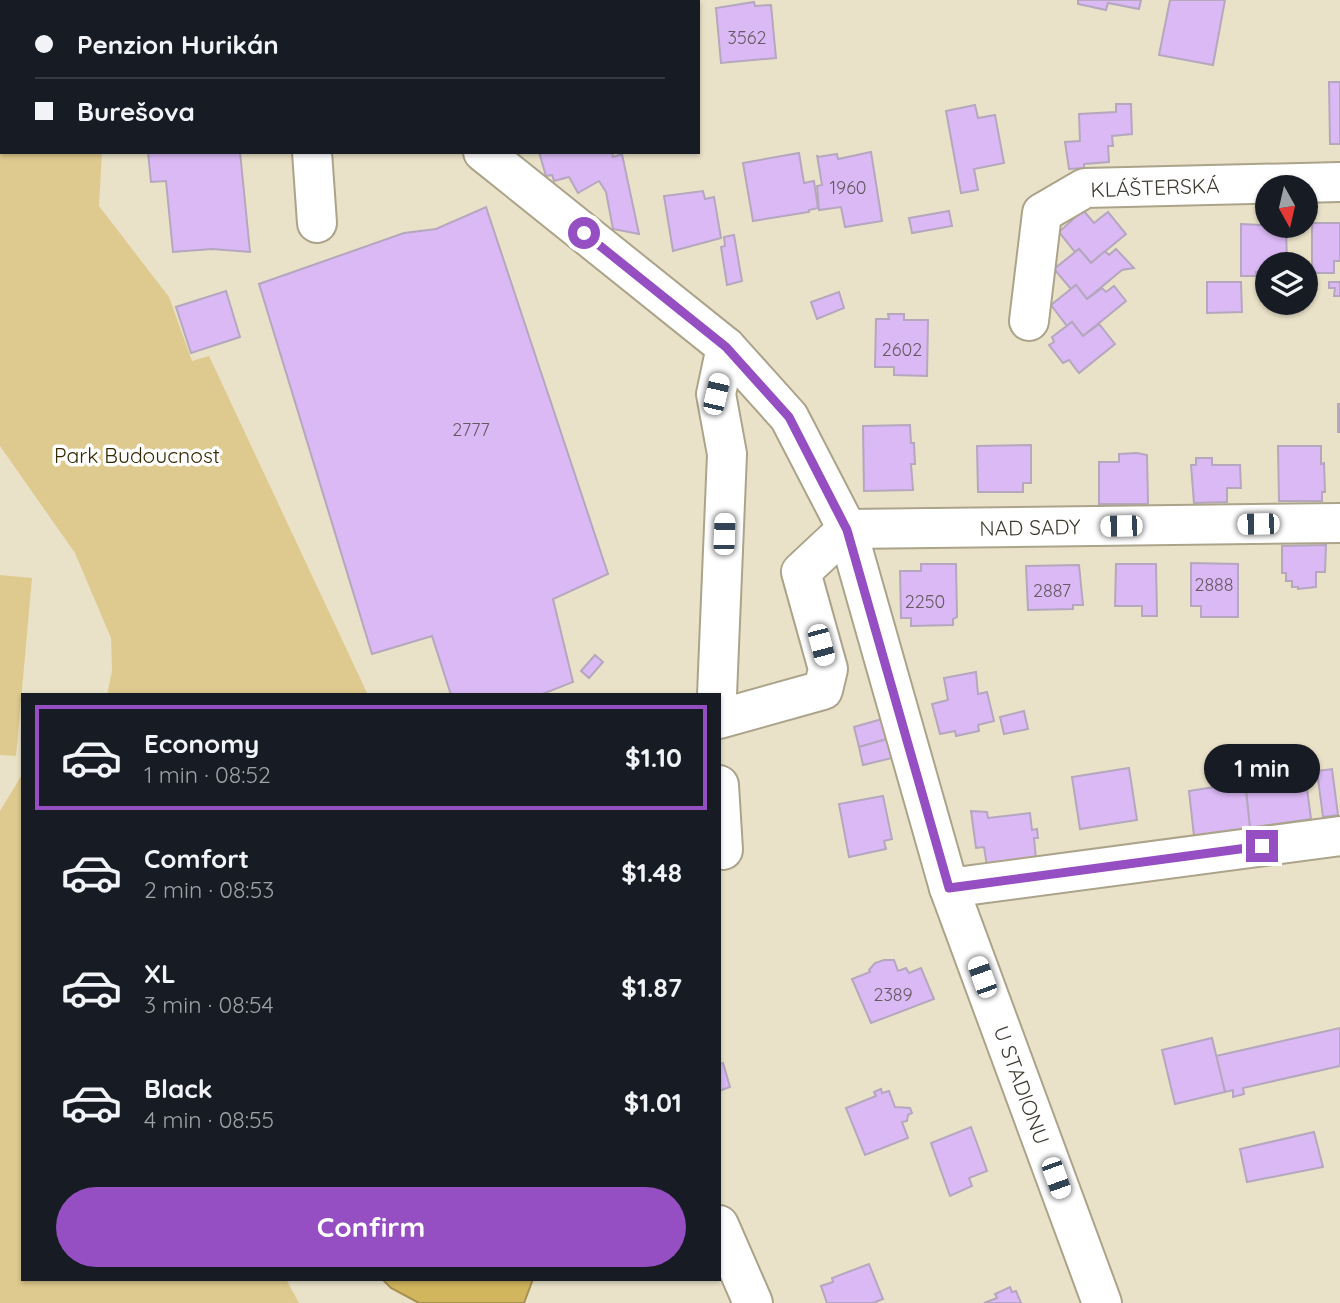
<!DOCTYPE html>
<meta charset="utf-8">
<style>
body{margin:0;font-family:Quicksand,sans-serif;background:#242831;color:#f1f3f6;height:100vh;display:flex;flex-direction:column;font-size:26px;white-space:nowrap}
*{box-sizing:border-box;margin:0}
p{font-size:23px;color:#9ea1a6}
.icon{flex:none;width:38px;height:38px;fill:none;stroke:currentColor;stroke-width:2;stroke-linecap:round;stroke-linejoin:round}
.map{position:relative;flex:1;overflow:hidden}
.details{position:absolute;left:21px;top:693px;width:700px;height:588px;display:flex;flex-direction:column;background:#171b24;border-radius:0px;box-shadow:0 2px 5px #0004}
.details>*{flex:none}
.guide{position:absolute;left:0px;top:0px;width:700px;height:154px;box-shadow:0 2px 5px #0004;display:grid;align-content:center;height:154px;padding:0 35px;background:#171b24}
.needle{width:46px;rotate:172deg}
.controls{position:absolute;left:1255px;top:175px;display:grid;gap:14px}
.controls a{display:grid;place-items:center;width:63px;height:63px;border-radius:50%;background:#171b24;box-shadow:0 2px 5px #0004;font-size:35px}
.end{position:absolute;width:32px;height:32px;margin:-16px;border:9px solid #954fc2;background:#fff;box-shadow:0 0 0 4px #fff}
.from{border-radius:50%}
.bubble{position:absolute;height:49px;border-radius:24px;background:#171b24;box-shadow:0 2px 5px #0004;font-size:23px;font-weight:800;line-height:49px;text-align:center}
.car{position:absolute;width:21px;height:42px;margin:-21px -10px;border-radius:9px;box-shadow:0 0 5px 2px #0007;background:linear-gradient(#fff 24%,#345 0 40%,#fff 0 76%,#345 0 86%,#fff 0)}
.guide b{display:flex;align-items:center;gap:24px;height:66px;font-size:26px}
.guide b+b{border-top:2px solid #363941}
.guide i{width:18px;height:18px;background:#f1f3f6}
ul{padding:12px 0 0;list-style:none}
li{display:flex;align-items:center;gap:21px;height:105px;margin:0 14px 10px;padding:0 21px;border:4px solid transparent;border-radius:0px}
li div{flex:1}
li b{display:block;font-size:26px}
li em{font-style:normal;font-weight:800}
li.selected{border-color:#954fc2}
li>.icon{width:63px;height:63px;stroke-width:1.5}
.cta{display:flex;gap:14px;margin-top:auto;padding:14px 35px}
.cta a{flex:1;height:80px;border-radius:42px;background:#954fc2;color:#fff;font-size:28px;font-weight:800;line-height:80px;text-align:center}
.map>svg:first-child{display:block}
</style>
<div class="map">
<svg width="1340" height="1303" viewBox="0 0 1340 1303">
<rect width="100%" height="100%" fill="#eae2c8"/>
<g fill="#deca8e">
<polygon points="0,0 111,0 2,2 2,152 102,152 99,206 169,297 192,361 209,356 368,695 107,695 112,671 111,638 75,553 0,446"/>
<polygon points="0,575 32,578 16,756 0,755"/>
<polygon points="23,773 23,1279 286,1279 299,1303 0,1303 0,811"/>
</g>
<polygon fill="#d2b65e" stroke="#a69150" stroke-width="2" points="382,1279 533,1279 524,1303 419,1303 391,1288"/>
<g fill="#dbb9f5" stroke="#b4a7be" stroke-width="2">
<rect x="134" y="0" width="98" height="2"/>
<polygon points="538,0 582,0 577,2"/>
<polygon points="1078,0 1141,0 1139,9 1108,3 1106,10 1078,4"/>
<polygon points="1170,0 1225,0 1213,65 1159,55"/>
<polygon points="754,2 755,6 771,5 776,58 721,63 716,8"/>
<polygon points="1329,82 1340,82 1340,144 1330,144"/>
<polygon points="1116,104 1131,104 1132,134 1112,136 1113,146 1108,146 1109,162 1084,164 1084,168 1069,169 1065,142 1080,141 1079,114 1116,112"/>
<polygon points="975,105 978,118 995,115 1004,163 974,169 978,190 961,193 946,111"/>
<polygon points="148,152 240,152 250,252 212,249 173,252 166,181 151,182"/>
<polygon points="539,152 612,152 613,157 622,154 639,234 613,229 606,192 599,181 578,193 569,177 554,181 552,175 546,176"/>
<polygon points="871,152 882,221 845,227 841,207 819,210 817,186 822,185 817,155 818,157 837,154 838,159"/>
<polygon points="799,153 804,183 814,181 818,208 809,210 809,212 753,221 743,163"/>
<polygon points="703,191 705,199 714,197 721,238 673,251 664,196"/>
<polygon points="486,207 608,574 553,599 573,682 540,695 451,695 432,636 372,654 259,284 404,233 436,229"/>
<polygon points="1083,210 1094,223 1108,212 1126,234 1091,263 1079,249 1075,252 1059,232"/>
<polygon points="949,211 952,226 912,233 909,218"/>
<polygon points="1312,223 1340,223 1340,261 1334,261 1334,273 1312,273"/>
<polygon points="1241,224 1286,226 1287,264 1267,264 1267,273 1256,272 1256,276 1241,276"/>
<polygon points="734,235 742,281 727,285 721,247 725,246 724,237"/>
<polygon points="1079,249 1091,263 1105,251 1109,255 1116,249 1134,268 1122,270 1087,299 1076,285 1071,289 1054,269"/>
<polygon points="1207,282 1241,282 1242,312 1207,313"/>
<polygon points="1329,282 1340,282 1340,296 1334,296 1335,288 1329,288"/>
<polygon points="1076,285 1087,299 1102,288 1106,292 1114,286 1126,301 1083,336 1072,322 1067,326 1051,305"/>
<polygon points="226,291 240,337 191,353 176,307"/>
<polygon points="839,292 844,308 817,319 811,302"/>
<polygon points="888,314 904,314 904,320 928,320 927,376 894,375 894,367 875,367 876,319 889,319"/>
<polygon points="1072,322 1083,336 1099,324 1115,344 1079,373 1069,360 1063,363 1049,345 1054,342 1052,337"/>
<rect x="1338" y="404" width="2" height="28"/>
<polygon points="910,425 911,443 914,443 915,464 911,464 913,490 864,491 863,426"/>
<polygon points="1031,445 1031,483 1023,483 1023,492 978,492 977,446"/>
<polygon points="1278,446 1321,446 1321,464 1324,463 1325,492 1322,492 1322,501 1279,501"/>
<polygon points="1137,453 1147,455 1148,504 1099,504 1099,462 1119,462 1119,454"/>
<polygon points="1196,458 1212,458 1212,465 1240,465 1241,488 1227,488 1227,502 1194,503 1191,465 1196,465"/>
<polygon points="1326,545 1325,572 1316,572 1316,587 1298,589 1298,587 1292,587 1292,581 1286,581 1286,573 1282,573 1282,546"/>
<polygon points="1191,563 1238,564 1238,617 1201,617 1201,606 1191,606"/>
<polygon points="921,564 956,564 957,617 953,619 953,625 911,626 911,618 901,618 900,571 921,571"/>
<polygon points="1116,564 1156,564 1157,616 1142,616 1142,606 1115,606"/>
<polygon points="1079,565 1083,605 1073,605 1073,609 1028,610 1026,566"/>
<polygon points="595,655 603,662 589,678 581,671"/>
<polygon points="976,672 978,694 987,692 994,721 978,725 979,731 956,736 955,731 940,734 932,704 948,700 944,678"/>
<polygon points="1024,711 1028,729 1004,734 1000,717"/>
<polygon points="882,719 887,739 859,747 854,727"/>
<polygon points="887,739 892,758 863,765 859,747"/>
<polygon points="1286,767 1287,776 1305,773 1311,819 1250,828 1244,773"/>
<polygon points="1129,768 1137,820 1080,829 1072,777"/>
<polygon points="1332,769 1338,815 1323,817 1317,771"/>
<polygon points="1245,782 1250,828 1194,836 1189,791"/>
<polygon points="883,796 892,839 884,841 886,849 849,857 839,804"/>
<polygon points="971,811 987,812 988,818 1030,813 1032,830 1037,829 1038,838 1034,838 1036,859 987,866 984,847 976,848"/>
<polygon points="884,960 894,960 898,971 906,968 909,973 921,968 934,999 871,1023 852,979 870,972 869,970 875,963"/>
<polygon points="1340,1028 1340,1066 1243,1088 1244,1094 1233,1097 1233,1090 1225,1092 1216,1056"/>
<polygon points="1212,1038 1225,1092 1175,1104 1162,1050"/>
<polygon points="723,1063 730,1087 719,1091 719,1064"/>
<polygon points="881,1089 882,1093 889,1091 895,1107 910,1108 912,1113 908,1115 907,1121 902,1122 908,1138 865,1155 846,1108 876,1096 874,1092"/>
<polygon points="971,1127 987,1171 969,1178 972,1186 950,1196 931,1143"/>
<polygon points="1314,1132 1323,1167 1247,1182 1240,1149"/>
<polygon points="869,1264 883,1299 873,1303 827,1303 821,1286 833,1282 832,1278"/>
<polygon points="1010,1287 1012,1292 1016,1291 1021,1303 984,1303 997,1298 995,1294"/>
</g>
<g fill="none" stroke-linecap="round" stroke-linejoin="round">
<defs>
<g id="minor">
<polyline points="300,0 300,2"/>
<polyline points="426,2 429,0"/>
<polyline points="312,152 317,223"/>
<polyline points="483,152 726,347 789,417 847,529 949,888 1102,1303"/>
<polyline points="1029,321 1042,213 1085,188 1340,182"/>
<polyline points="847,529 1340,523"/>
<polyline points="717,695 727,454 716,394 726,347"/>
<polyline points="719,719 823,690 828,669 801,572 847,529"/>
<polyline points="719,785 723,850"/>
<polyline points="949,888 1340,836"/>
<polyline points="719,1225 753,1303"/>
</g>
</defs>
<use href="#minor" stroke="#aba38a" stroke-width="42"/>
<use href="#minor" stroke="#fff" stroke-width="38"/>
</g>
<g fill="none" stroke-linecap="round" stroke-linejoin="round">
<polyline stroke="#954fc2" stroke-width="9" points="584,233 726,347 789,417 847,530 949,888 1262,846"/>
</g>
<g text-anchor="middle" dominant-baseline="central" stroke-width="7" stroke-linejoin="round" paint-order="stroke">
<g font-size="18" fill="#665a62">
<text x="747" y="37">3562</text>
<text x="848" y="187">1960</text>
<text x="902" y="349">2602</text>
<text x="471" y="429">2777</text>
<text x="1214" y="584">2888</text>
<text x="1052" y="590">2887</text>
<text x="925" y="601">2250</text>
<text x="893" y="994">2389</text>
</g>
<g font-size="21" fill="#3f3b31" stroke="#fff">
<text transform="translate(1155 187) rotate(-2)">KLÁŠTERSKÁ</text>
<text transform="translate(1030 527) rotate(-1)">NAD SADY</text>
<text transform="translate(1022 1085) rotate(70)">U STADIONU</text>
</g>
<g font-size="21" fill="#342901" stroke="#fff">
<text x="137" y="455">Park Budoucnost</text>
</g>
</g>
</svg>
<div class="controls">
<a><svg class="needle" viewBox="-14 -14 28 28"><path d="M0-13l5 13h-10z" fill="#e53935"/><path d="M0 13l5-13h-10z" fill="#9ea1a6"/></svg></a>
<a><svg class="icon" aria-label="layers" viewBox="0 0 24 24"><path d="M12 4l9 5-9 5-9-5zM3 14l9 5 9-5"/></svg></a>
</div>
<i class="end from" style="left:584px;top:233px"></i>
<i class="end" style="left:1262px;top:846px"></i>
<div class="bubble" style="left:1204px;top:744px;width:116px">1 min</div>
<i class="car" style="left:716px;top:394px;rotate:13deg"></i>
<i class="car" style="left:1258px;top:524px;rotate:269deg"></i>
<i class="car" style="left:1121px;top:526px;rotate:269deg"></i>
<i class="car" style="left:724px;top:534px;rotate:2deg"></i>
<i class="car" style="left:821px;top:645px;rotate:165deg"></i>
<i class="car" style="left:982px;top:977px;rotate:340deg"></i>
<i class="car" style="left:1056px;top:1178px;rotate:160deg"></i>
<div class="guide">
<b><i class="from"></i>Penzion Hurikán</b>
<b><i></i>Burešova</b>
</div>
<section class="details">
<ul>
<li class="selected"><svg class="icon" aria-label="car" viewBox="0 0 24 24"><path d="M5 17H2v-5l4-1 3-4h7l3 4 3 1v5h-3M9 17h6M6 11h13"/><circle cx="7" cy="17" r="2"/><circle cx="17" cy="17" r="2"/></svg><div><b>Economy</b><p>1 min · 08:52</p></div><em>$1.10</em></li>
<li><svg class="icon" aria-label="car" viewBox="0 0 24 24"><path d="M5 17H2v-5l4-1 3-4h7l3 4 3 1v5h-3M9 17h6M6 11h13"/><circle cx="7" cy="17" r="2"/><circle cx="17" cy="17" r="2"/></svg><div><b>Comfort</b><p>2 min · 08:53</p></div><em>$1.48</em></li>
<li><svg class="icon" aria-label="car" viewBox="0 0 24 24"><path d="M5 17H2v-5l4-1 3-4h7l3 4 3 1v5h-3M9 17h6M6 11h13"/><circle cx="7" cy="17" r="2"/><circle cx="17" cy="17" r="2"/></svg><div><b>XL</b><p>3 min · 08:54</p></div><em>$1.87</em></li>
<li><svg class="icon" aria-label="car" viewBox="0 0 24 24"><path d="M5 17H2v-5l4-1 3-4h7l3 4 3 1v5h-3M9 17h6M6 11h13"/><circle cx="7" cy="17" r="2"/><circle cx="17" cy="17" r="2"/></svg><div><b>Black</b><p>4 min · 08:55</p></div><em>$1.01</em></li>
</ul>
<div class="cta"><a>Confirm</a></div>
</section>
</div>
